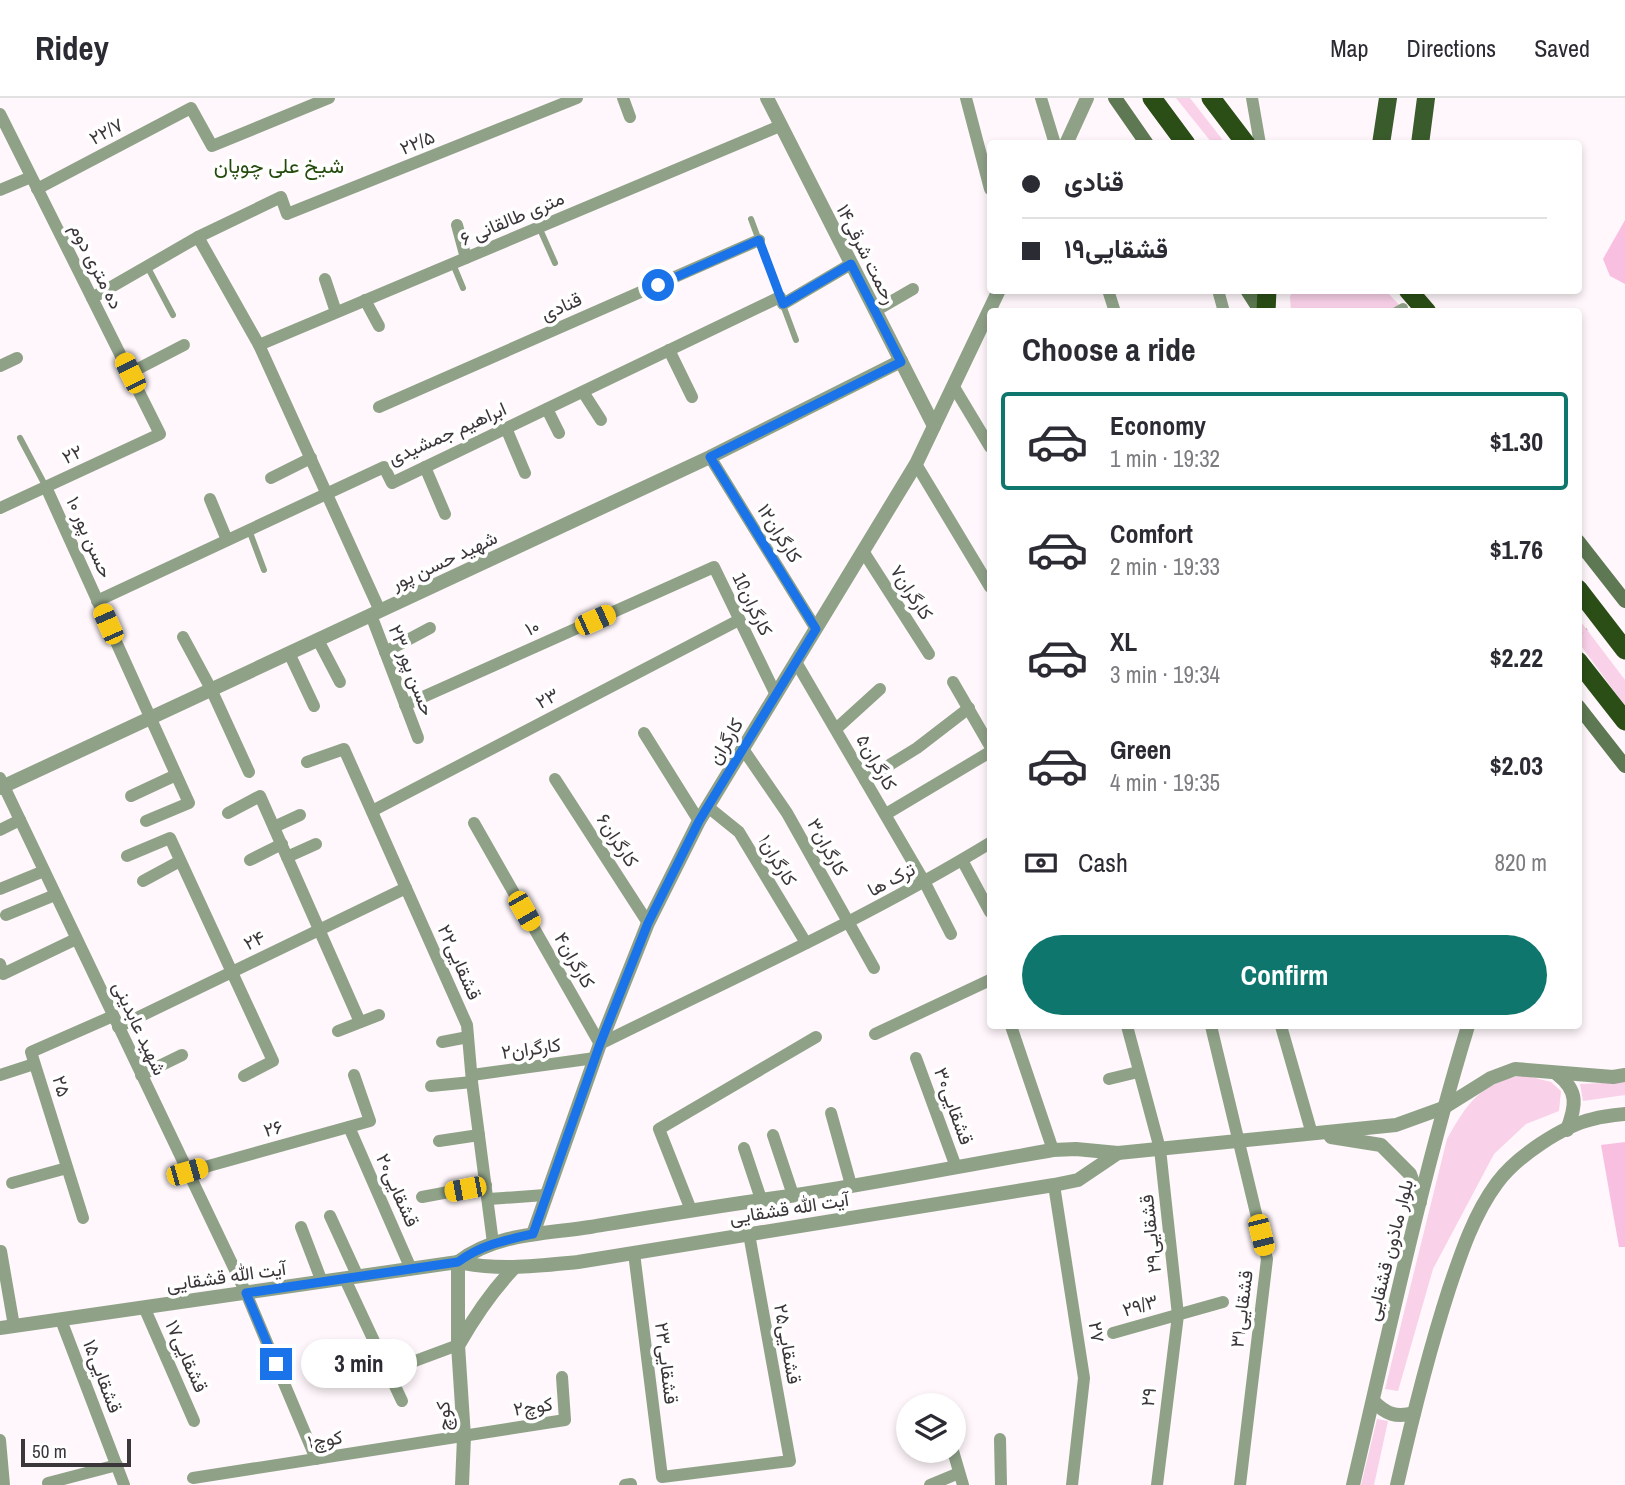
<!DOCTYPE html>
<meta charset="utf-8">
<style>
body{margin:0;font-family:"Archivo Narrow",Vazirmatn,sans-serif;background:#f7f7f7;color:#2b2b33;height:100vh;display:flex;flex-direction:column;font-size:26px;white-space:nowrap}
*{box-sizing:border-box;margin:0}
p{font-size:23px;color:#7c7c81}
.icon{flex:none;width:38px;height:38px;fill:none;stroke:currentColor;stroke-width:2;stroke-linecap:round;stroke-linejoin:round}
.map{position:relative;flex:1;overflow:hidden}
.side{position:absolute;left:987px;top:210px;width:595px;height:721px;display:flex;flex-direction:column;background:#fff;border-radius:7px;box-shadow:0 4px 10px #0003}
.side>*{flex:none}
.guide{position:absolute;left:987px;top:42px;width:595px;height:154px;border-radius:7px;box-shadow:0 4px 10px #0003;display:grid;align-content:center;height:154px;padding:0 35px;background:#fff}
.buttons{position:absolute;left:896px;top:1295px;display:grid;gap:14px}
.buttons a{display:grid;place-items:center;width:70px;height:70px;border-radius:50%;background:#fff;box-shadow:0 4px 10px #0003;font-size:35px}
.scale{position:absolute;left:21px;bottom:18px;width:110px;box-sizing:border-box;padding-left:7px;border:4px solid #3b3639;border-top:0;font-size:19px;line-height:24px;white-space:nowrap;color:#3b3639;-webkit-text-stroke:5px #fff;paint-order:stroke}
.end{position:absolute;width:32px;height:32px;margin:-16px;border:9px solid #1a73e8;background:#fff;box-shadow:0 0 0 4px #fff}
.from{border-radius:50%}
.bubble{position:absolute;height:49px;border-radius:24px;background:#fff;box-shadow:0 4px 10px #0003;font-size:23px;font-weight:800;line-height:49px;text-align:center}
.car{position:absolute;width:21px;height:42px;margin:-21px -10px;border-radius:9px;box-shadow:0 0 5px 2px #0007;background:linear-gradient(#f5c518 24%,#345 0 40%,#f5c518 0 76%,#345 0 86%,#f5c518 0)}
.guide b{display:flex;align-items:center;gap:24px;height:66px;font-size:26px}
.guide b+b{border-top:2px solid #e1e1e2}
.guide i{width:18px;height:18px;background:#2b2b33}
ul{padding:0;list-style:none}
li{display:flex;align-items:center;gap:21px;height:98px;margin:0 14px 10px;padding:0 21px;border:4px solid transparent;border-radius:7px}
li div{flex:1}
li b{display:block;font-size:26px}
li em{font-style:normal;font-weight:800}
li.current{border-color:#0f766e}
li>.icon{width:63px;height:63px;stroke-width:1.5}
h2{padding:0 35px;font-size:32px;line-height:84px}
.pay{display:flex;align-items:center;gap:18px;height:77px;padding:0 35px;font-size:26px}
.pay p{margin-inline-start:auto}
.action{display:flex;gap:14px;margin-top:auto;padding:14px 35px}
.action a{flex:1;height:80px;border-radius:42px;background:#0f766e;color:#fff;font-size:28px;font-weight:800;line-height:80px;text-align:center}
header{display:flex;align-items:center;gap:42px;box-sizing:border-box;height:98px;padding:0 35px;background:#fff;border-bottom:2px solid #e1e1e2}
header strong{font-size:33px}
nav{display:flex;gap:38px;margin-inline-start:auto;font-size:24px}
.map>svg:first-child{display:block}
</style>
<header>
<strong>Ridey</strong>
<nav><a>Map</a><a>Directions</a><a>Saved</a></nav>
</header>
<div class="map">
<svg width="1625" height="1387" viewBox="0 0 1625 1387">
<rect width="100%" height="100%" fill="#fff7fb"/>
<g fill="#f9d1e8">
<polygon points="1176,0 1190,0 1225,45 1212,45"/>
<polygon points="1292,193 1386,193 1405,213 1291,213 1290,199"/>
<polygon points="1578,520 1625,582 1625,608 1579,545"/>
<path d="M 1523,977 L 1551,984 L 1561,993 L 1559,1013 L 1526,1026 L 1494,1056 L 1433,1171 L 1398,1293 L 1385,1291 L 1447,1041 C 1467,1005 1481,985 1523,977 Z"/>
<polygon points="1625,984 1625,997 1583,1003 1580,986"/>
<polygon points="1377,1321 1388,1323 1374,1387 1361,1387"/>
</g>
<g fill="#f9bfe1">
<polygon points="1625,122 1625,186 1610,178 1603,161"/>
<polygon points="1625,1044 1625,1149 1619,1149 1601,1047"/>
</g>
<g fill="none" stroke-linecap="round" stroke-linejoin="round">
<polyline stroke="#bbb4b7" stroke-width="2.5" stroke-dasharray="5 5" stroke-linecap="butt" points="1578,537 1587,531"/>
<g stroke="#8fa288" stroke-width="6">
<polyline points="751,121 796,242"/>
<polyline points="539,129 555,165"/>
<polyline points="453,166 463,190"/>
<polyline points="147,168 173,217"/>
<polyline points="20,340 46,389"/>
<polyline points="249,432 264,472"/>
</g>
<polyline stroke="#8fa288" stroke-width="10" points="1396,214 1403,210"/>
<g stroke="#8fa288" stroke-width="12">
<polyline points="623,0 630,19"/>
<polyline points="966,0 990,91"/>
<polyline points="1041,0 1055,46"/>
<polyline points="1252,0 1260,46"/>
<polyline points="0,16 160,336 0,410"/>
<polyline points="37,91 191,10 212,48 329,0"/>
<polyline points="0,92 31,79"/>
<polyline points="457,127 466,160"/>
<polyline points="198,139 259,247 380,513"/>
<polyline points="325,181 336,214"/>
<polyline points="1108,192 1115,214"/>
<polyline points="1218,192 1224,214"/>
<polyline points="92,200 198,139 281,99 287,116 577,0"/>
<polyline points="365,202 379,228"/>
<polyline points="783,206 851,166"/>
<polyline points="875,213 913,191"/>
<polyline points="259,247 780,28"/>
<polyline points="669,252 692,299"/>
<polyline points="0,268 17,260"/>
<polyline points="130,275 184,247"/>
<polyline points="954,289 990,349"/>
<polyline points="583,294 601,322"/>
<polyline points="379,309 759,142"/>
<polyline points="547,311 559,335"/>
<polyline points="506,330 525,375"/>
<polyline points="710,359 816,531"/>
<polyline points="916,366 990,489"/>
<polyline points="425,369 445,416"/>
<polyline points="271,380 311,360"/>
<polyline points="46,389 189,705 146,723"/>
<polyline points="210,401 227,442"/>
<polyline points="863,453 929,556"/>
<polyline points="97,503 384,369 392,385 780,199"/>
<polyline points="371,517 418,640"/>
<polyline points="183,539 211,591 249,674"/>
<polyline points="318,542 340,584"/>
<polyline points="385,554 430,530"/>
<polyline points="289,555 314,608"/>
<polyline points="796,564 925,785 951,836"/>
<polyline points="953,584 990,648"/>
<polyline points="405,607 714,469 776,597"/>
<polyline points="836,631 880,591"/>
<polyline points="644,635 699,723"/>
<polyline points="743,651 787,715 874,870"/>
<polyline points="307,664 344,651 467,927 472,984 493,1145"/>
<polyline points="0,680 246,1195 316,1361"/>
<polyline points="555,681 648,825"/>
<polyline points="865,682 917,650 969,610"/>
<polyline points="131,698 176,677"/>
<polyline points="708,709 739,734 806,845"/>
<polyline points="372,713 739,522"/>
<polyline points="228,715 260,698 360,924"/>
<polyline points="886,716 990,654"/>
<path d="M 474,725 L 600,946 C 731,881 865,821 990,745"/>
<polyline points="274,729 300,717"/>
<polyline points="0,732 20,722"/>
<polyline points="127,758 170,740 273,963 244,978"/>
<polyline points="287,759 316,746"/>
<polyline points="250,762 282,746"/>
<polyline points="962,762 990,814"/>
<polyline points="143,783 180,763"/>
<polyline points="0,791 44,773"/>
<polyline points="6,817 55,797"/>
<polyline points="0,866 3,876 76,841"/>
<polyline points="1011,928 1053,1052"/>
<polyline points="1127,928 1160,1051 1178,1217 1157,1387"/>
<polyline points="1211,928 1267,1161 1240,1387"/>
<polyline points="1281,928 1312,1036"/>
<polyline points="118,929 406,790"/>
<polyline points="338,933 379,917"/>
<polyline points="875,936 990,882"/>
<polyline points="442,944 468,939"/>
<polyline points="916,960 956,1069"/>
<polyline points="0,977 34,966"/>
<polyline points="141,977 182,957"/>
<polyline points="472,977 595,960"/>
<polyline points="1109,981 1138,974"/>
<polyline points="431,988 472,984"/>
<polyline points="831,1015 851,1087"/>
<polyline points="349,1029 411,1171"/>
<polyline points="773,1037 793,1097"/>
<polyline points="439,1043 479,1037"/>
<polyline points="744,1050 761,1101"/>
<polyline points="187,1074 370,1023 354,977"/>
<polyline points="12,1085 67,1070"/>
<polyline points="1054,1087 1084,1280 1072,1387"/>
<polyline points="422,1099 486,1087"/>
<polyline points="489,1101 545,1097"/>
<polyline points="691,1112 659,1031 816,939"/>
<polyline points="330,1118 358,1179"/>
<polyline points="83,1120 31,954 113,918"/>
<polyline points="301,1129 322,1184"/>
<polyline points="1,1153 14,1228"/>
<polyline points="634,1155 662,1379 790,1363 749,1136"/>
<polyline points="345,1181 402,1303"/>
<polyline points="144,1209 194,1323"/>
<polyline points="61,1222 124,1387"/>
<polyline points="1113,1235 1223,1204"/>
<polyline points="388,1273 458,1247"/>
<polyline points="1000,1341 1001,1387"/>
<polyline points="0,1342 4,1387"/>
<polyline points="953,1353 963,1387"/>
<polyline points="193,1380 565,1322 562,1279"/>
<polyline points="48,1385 117,1367"/>
<polyline points="625,1387 631,1386"/>
<polyline points="930,1387 959,1375"/>
</g>
<g stroke="#8fa288" stroke-width="14">
<polyline points="767,0 934,328"/>
<polyline points="1066,46 1087,0"/>
<polyline points="0,690 710,359 901,263"/>
<path d="M 1557,976 C 1579,993 1576,1008 1567,1032"/>
<polyline points="1331,1039 1381,1047 1410,1076 1420,1104"/>
<polyline points="533,1136 600,946 648,825 699,723 916,366 999,192"/>
<path d="M 458,1164 C 496,1135 545,1136 590,1129 C 657,1118 723,1107 790,1098 C 878,1085 965,1067 1053,1052 L 1076,1051 L 1118,1055 L 1396,1027 L 1443,1010 L 1491,980 L 1515,971 L 1613,979 L 1625,977"/>
<polyline points="458,1164 458,1247 464,1339 462,1387"/>
<path d="M 0,1230 L 458,1164 C 499,1173 537,1168 578,1164 L 1054,1087 L 1078,1082 L 1118,1055"/>
<path d="M 459,1246 C 475,1218 491,1194 513,1171"/>
<path d="M 1373,1303 C 1386,1316 1396,1320 1414,1315"/>
<path d="M 1353,1387 C 1389,1233 1422,1079 1468,928"/>
<path d="M 1397,1387 C 1412,1321 1428,1256 1449,1191 C 1461,1155 1474,1116 1497,1085 C 1516,1059 1562,1028 1593,1021 C 1604,1018 1615,1017 1625,1016"/>
</g>
<g stroke="#5d7852" stroke-width="14">
<polyline points="1115,0 1147,46"/>
<polyline points="1247,192 1261,214"/>
<polyline points="1578,443 1625,503"/>
<polyline points="1578,608 1625,668"/>
</g>
<g stroke="#3a5b2b" stroke-width="18">
<polyline points="1381,46 1388,0"/>
<polyline points="1420,46 1426,0"/>
</g>
<g stroke="#2a4e16" stroke-width="19">
<polyline points="1152,0 1186,46"/>
<polyline points="1211,0 1246,46"/>
<polyline points="1408,192 1427,214"/>
<polyline points="1266,214 1267,192"/>
<polyline points="1578,491 1625,552"/>
<polyline points="1578,563 1625,623"/>
</g>
</g>
<g fill="none" stroke-linecap="round" stroke-linejoin="round">
<path stroke="#1a73e8" stroke-width="9" d="M 276,1266 L 246,1195 L 458,1164 C 481,1147 505,1142 533,1136 L 600,946 L 648,825 L 699,723 L 816,531 L 710,359 L 901,264 L 851,166 L 783,206 L 759,142 L 658,187"/>
</g>
<g text-anchor="middle" dominant-baseline="central" stroke-width="7" stroke-linejoin="round" paint-order="stroke">
<g font-size="19" fill="#3b3639" stroke="#fff">
<text transform="translate(106 33) rotate(-28)">۲۲/۷</text>
<text transform="translate(417 44) rotate(-22)">۲۲/۵</text>
<text transform="translate(512 120) rotate(-23)">۶ متری طالقانی</text>
<text transform="translate(867 156) rotate(63)">۱۴رحمت شرقی</text>
<text transform="translate(97 168) rotate(63)">ده متری دوم</text>
<text transform="translate(561 208) rotate(-24)">قنادی</text>
<text transform="translate(447 335) rotate(-24)">ابراهیم جمشیدی</text>
<text transform="translate(72 356) rotate(-25)">۲۲</text>
<text transform="translate(780 435) rotate(58)">۱۲کارگران</text>
<text transform="translate(90 439) rotate(66)">۱۰ حسن پور</text>
<text transform="translate(444 462) rotate(-25)">شهید حسن پور</text>
<text transform="translate(912 494) rotate(57)">کارگران۷</text>
<text transform="translate(753 506) rotate(64)">10کارگران</text>
<text transform="translate(532 529) rotate(-24)">۱۰</text>
<text transform="translate(412 572) rotate(69)">۲۳ حسن پور</text>
<text transform="translate(547 600) rotate(-28)">۲۳</text>
<text transform="translate(725 643) rotate(-59)">کارگران</text>
<text transform="translate(877 664) rotate(60)">کارگران۵</text>
<text transform="translate(618 742) rotate(57)">۶کارگران</text>
<text transform="translate(828 749) rotate(61)">کارگران۳</text>
<text transform="translate(778 762) rotate(59)">۱کارگران</text>
<text transform="translate(891 781) rotate(-28)">ترک ها</text>
<text transform="translate(254 842) rotate(-26)">۲۴</text>
<text transform="translate(575 862) rotate(60)">کارگران۴</text>
<text transform="translate(460 864) rotate(66)">۲۲قشقایی</text>
<text transform="translate(140 930) rotate(65)">شهید عابدینی</text>
<text transform="translate(531 950) rotate(-8)">کارگران۲</text>
<text transform="translate(62 988) rotate(73)">۲۵</text>
<text transform="translate(954 1008) rotate(70)">قشقایی۳۰</text>
<text transform="translate(273 1030) rotate(-16)">۲۶</text>
<text transform="translate(398 1092) rotate(66)">۲۰قشقایی</text>
<text transform="translate(789 1110) rotate(-9)">آیت الله قشقایی</text>
<text transform="translate(1150 1136) rotate(-96)">قشقایی۲۹</text>
<text transform="translate(1389 1152) rotate(-76)">بلوار ماذون قشقایی</text>
<text transform="translate(226 1178) rotate(-8)">آیت الله قشقایی</text>
<text transform="translate(1140 1207) rotate(-16)">۲۹/۳</text>
<text transform="translate(1241 1211) rotate(-83)">۳۱قشقایی</text>
<text transform="translate(1097 1234) rotate(81)">۲۷</text>
<text transform="translate(788 1246) rotate(80)">قشقایی۲۵</text>
<text transform="translate(187 1258) rotate(66)">۱۷قشقایی</text>
<text transform="translate(667 1265) rotate(83)">قشقایی۲۳</text>
<text transform="translate(103 1278) rotate(69)">۱۵قشقایی</text>
<text transform="translate(1148 1299) rotate(-83)">۲۹</text>
<text transform="translate(533 1308) rotate(-9)">کوچ۲</text>
<text transform="translate(443 1318) rotate(-93)">کوچ</text>
<text transform="translate(325 1341) rotate(-9)">کوچ۱</text>
</g>
<g font-size="21" fill="#244b0d" stroke="#fff">
<text x="279" y="67">شیخ علی چوپان</text>
</g>
</g>
</svg>
<div class="buttons">
<a><svg class="icon" aria-label="layers" viewBox="0 0 24 24"><path d="M12 4l9 5-9 5-9-5zM3 14l9 5 9-5"/></svg></a>
</div>
<div class="scale">50 m</div>
<i class="end from" style="left:658px;top:187px"></i>
<i class="end" style="left:276px;top:1266px"></i>
<div class="bubble" style="left:301px;top:1241px;width:116px">3 min</div>
<i class="car" style="left:130px;top:275px;rotate:334deg"></i>
<i class="car" style="left:595px;top:522px;rotate:66deg"></i>
<i class="car" style="left:108px;top:526px;rotate:336deg"></i>
<i class="car" style="left:524px;top:813px;rotate:150deg"></i>
<i class="car" style="left:187px;top:1074px;rotate:74deg"></i>
<i class="car" style="left:465px;top:1091px;rotate:259deg"></i>
<i class="car" style="left:1261px;top:1137px;rotate:166deg"></i>
<div class="guide">
<b><i class="from"></i>قنادی</b>
<b><i></i>۱۹قشقایی</b>
</div>
<section class="side">
<h2>Choose a ride</h2>
<ul>
<li class="current"><svg class="icon" aria-label="car" viewBox="0 0 24 24"><path d="M5 17H2v-5l4-1 3-4h7l3 4 3 1v5h-3M9 17h6M6 11h13"/><circle cx="7" cy="17" r="2"/><circle cx="17" cy="17" r="2"/></svg><div><b>Economy</b><p>1 min · 19:32</p></div><em>$1.30</em></li>
<li><svg class="icon" aria-label="car" viewBox="0 0 24 24"><path d="M5 17H2v-5l4-1 3-4h7l3 4 3 1v5h-3M9 17h6M6 11h13"/><circle cx="7" cy="17" r="2"/><circle cx="17" cy="17" r="2"/></svg><div><b>Comfort</b><p>2 min · 19:33</p></div><em>$1.76</em></li>
<li><svg class="icon" aria-label="car" viewBox="0 0 24 24"><path d="M5 17H2v-5l4-1 3-4h7l3 4 3 1v5h-3M9 17h6M6 11h13"/><circle cx="7" cy="17" r="2"/><circle cx="17" cy="17" r="2"/></svg><div><b>XL</b><p>3 min · 19:34</p></div><em>$2.22</em></li>
<li><svg class="icon" aria-label="car" viewBox="0 0 24 24"><path d="M5 17H2v-5l4-1 3-4h7l3 4 3 1v5h-3M9 17h6M6 11h13"/><circle cx="7" cy="17" r="2"/><circle cx="17" cy="17" r="2"/></svg><div><b>Green</b><p>4 min · 19:35</p></div><em>$2.03</em></li>
</ul>
<div class="pay"><svg class="icon" aria-label="cash" viewBox="0 0 24 24"><path d="M3 7h18v10H3z"/><circle cx="12" cy="12" r="2"/></svg>Cash<p>820 m</p></div>
<div class="action"><a>Confirm</a></div>
</section>
</div>
